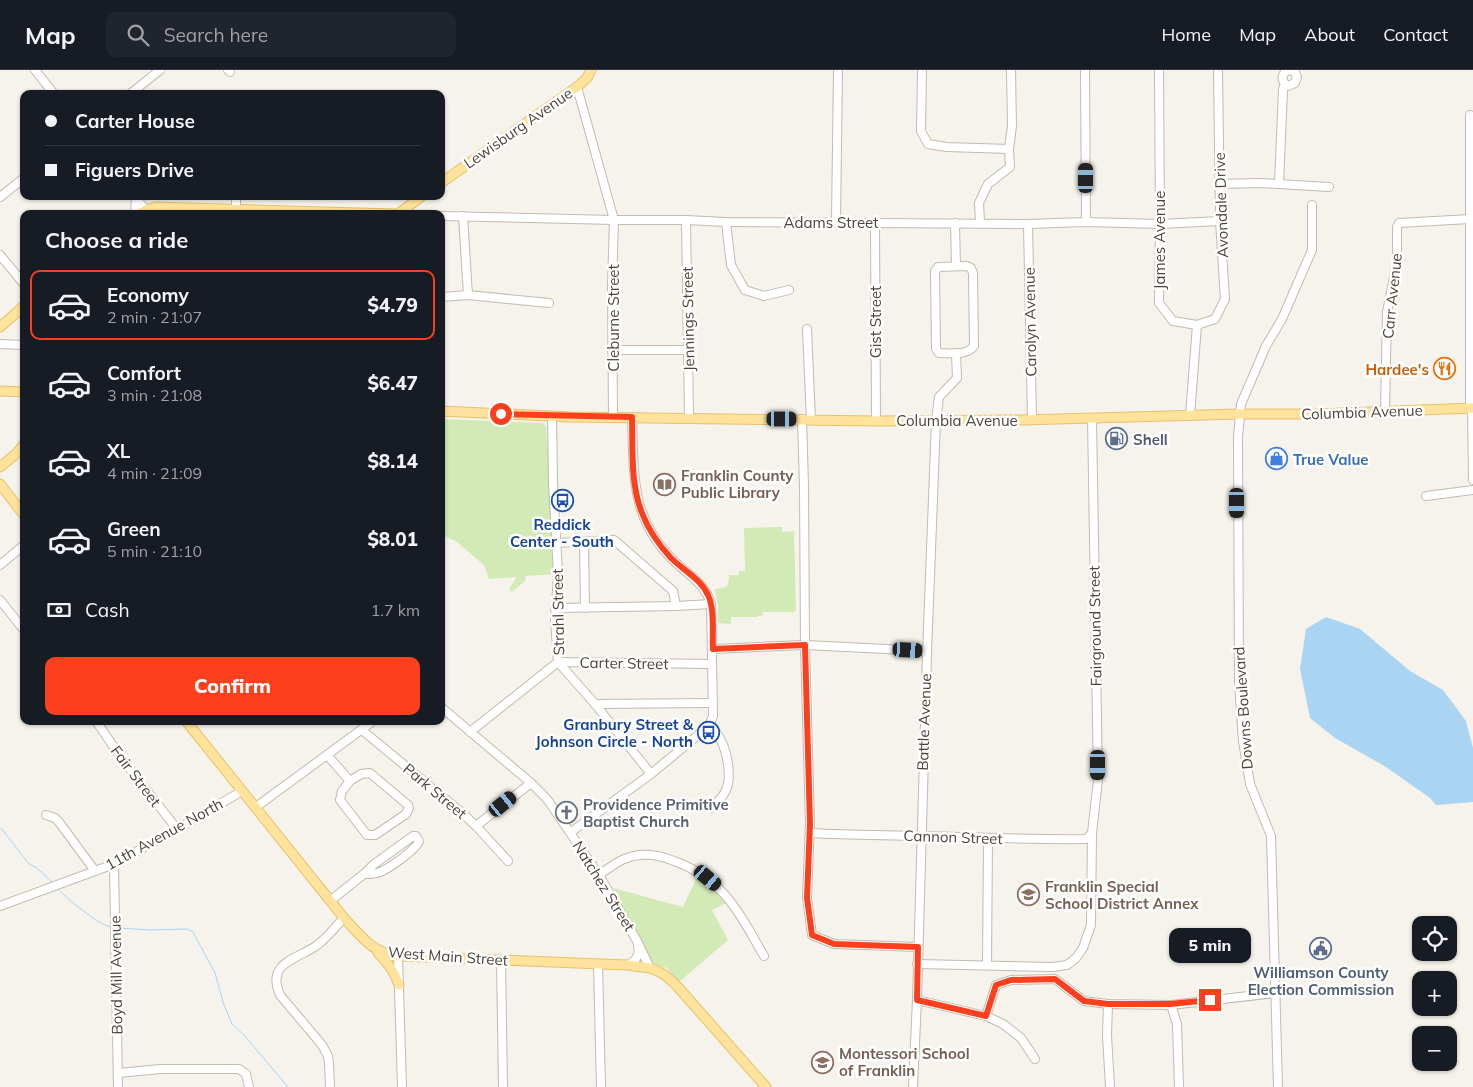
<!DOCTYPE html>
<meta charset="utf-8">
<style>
body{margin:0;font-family:Mulish,sans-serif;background:#20242c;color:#f1f3f6;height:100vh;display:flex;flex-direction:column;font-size:19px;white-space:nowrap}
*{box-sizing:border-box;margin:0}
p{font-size:16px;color:#9ea1a6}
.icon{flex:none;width:28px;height:28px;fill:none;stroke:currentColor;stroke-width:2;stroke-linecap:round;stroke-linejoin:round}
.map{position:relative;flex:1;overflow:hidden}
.drawer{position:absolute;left:20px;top:140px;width:425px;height:515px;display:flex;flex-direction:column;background:#171b24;border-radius:10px;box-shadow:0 1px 4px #0004}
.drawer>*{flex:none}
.banner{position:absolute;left:20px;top:20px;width:425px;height:110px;border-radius:10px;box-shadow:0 1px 4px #0004;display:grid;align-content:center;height:110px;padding:0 25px;background:#171b24}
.tools{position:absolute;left:1412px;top:846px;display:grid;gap:10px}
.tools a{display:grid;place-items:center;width:45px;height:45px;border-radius:10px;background:#171b24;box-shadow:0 1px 4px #0004;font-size:25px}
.end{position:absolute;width:22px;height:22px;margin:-11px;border:6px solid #fc3f1d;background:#fff;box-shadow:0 0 0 2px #fff}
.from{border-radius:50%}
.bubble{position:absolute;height:35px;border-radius:10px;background:#171b24;box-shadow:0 1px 4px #0004;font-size:16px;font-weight:800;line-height:35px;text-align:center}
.car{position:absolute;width:15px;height:30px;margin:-15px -8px;border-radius:6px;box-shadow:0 0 4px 1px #0007;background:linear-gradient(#222 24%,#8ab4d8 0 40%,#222 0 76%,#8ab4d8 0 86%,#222 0)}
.banner b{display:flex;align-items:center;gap:18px;height:48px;font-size:19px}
.banner b+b{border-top:1px solid #363941}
.banner i{width:12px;height:12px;background:#f1f3f6}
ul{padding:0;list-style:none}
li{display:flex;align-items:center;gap:15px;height:70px;margin:0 10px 8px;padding:0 15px;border:2px solid transparent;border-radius:10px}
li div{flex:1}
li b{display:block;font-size:19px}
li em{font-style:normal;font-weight:800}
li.on{border-color:#fc3f1d}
li>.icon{width:45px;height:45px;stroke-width:1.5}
h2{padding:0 25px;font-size:22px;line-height:60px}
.pay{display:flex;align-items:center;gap:12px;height:55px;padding:0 25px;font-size:19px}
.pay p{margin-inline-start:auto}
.action{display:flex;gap:10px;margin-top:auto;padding:10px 25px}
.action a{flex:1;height:58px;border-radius:10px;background:#fc3f1d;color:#fff;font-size:20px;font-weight:800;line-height:58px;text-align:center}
header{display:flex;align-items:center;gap:30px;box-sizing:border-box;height:70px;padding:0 25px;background:#171b24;border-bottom:1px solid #363941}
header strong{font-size:24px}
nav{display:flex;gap:28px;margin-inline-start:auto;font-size:18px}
.search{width:350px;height:45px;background:#20242c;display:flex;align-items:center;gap:12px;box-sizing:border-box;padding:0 18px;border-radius:10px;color:#9ea1a6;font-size:19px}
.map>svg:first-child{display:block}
</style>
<header>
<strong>Map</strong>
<div class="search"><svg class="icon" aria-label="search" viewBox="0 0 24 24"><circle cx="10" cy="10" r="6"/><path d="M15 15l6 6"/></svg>Search here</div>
<nav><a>Home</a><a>Map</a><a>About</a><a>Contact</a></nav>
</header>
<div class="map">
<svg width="1473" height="1017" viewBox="0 0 1473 1017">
<rect width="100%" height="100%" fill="#f6f3ec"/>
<g fill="#d2eab5">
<polygon points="441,349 543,353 546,357 558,504 525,506 526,510 512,522 509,519 517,507 489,509 484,495 457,472 441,464"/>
<polygon points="782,457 782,462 794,461 796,540 793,542 763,542 762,546 758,546 757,547 731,547 731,554 718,553 718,537 715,519 727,517 729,510 729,505 739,505 739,501 745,501 744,458"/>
<polygon points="697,807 717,823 726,833 712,840 728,870 679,912 667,898 653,893 613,818 683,837"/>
</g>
<polygon fill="#a9d4f2" points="1326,547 1360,559 1410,601 1443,620 1466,651 1473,678 1473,732 1436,735 1430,728 1386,697 1335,668 1310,648 1300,599 1306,559"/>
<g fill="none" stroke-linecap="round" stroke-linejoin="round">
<g stroke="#a9d4f2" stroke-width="1">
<polyline points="1,758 29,794 37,798 54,814"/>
<path d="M 58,819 C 66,828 100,856 111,857"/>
<polyline points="117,858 151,860 187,859 193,862 215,903 224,935 232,954 244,965 288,1017"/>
</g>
<defs>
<g id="minor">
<polyline points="35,0 54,24"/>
<polyline points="228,0 230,2"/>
<polyline points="922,0 921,61 928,74 947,77 1009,79"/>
<polyline points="1085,0 1086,152"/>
<polyline points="1159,0 1160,154 1159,233 1173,251 1197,255 1215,249 1225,229 1220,151 1218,0"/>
<polyline points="577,17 614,150 612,216 613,347"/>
<polyline points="130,24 160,0"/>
<polyline points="1470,45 1470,338"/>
<polyline points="1220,114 1260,113 1329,117"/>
<path d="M 1279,114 L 1283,19 L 1285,14 C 1281,9 1282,3 1288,0 L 1295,2 L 1297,7 L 1295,13 L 1288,16 L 1285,14"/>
<polyline points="134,126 146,140"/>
<polyline points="236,126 236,139"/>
<polyline points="0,127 24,108"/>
<polyline points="135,144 136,128"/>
<polyline points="441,146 614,150 686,150 726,152 1028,154 1086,152 1160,154 1220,151"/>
<polyline points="463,146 468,225"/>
<polyline points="686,150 689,348"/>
<polyline points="726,152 731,195 745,220 764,226 789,220"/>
<polyline points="836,152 838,0"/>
<polyline points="875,153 876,351"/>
<polyline points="955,153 956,196"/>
<polyline points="980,153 979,133 988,114 1010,97 1009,79 1012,56 1011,0"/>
<polyline points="1028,154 1032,350"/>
<polyline points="0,185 24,214"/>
<path d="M 967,196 L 971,198 L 973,203 L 974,276 C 967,286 950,283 939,283 L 936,279 L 935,201 L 938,197 Z"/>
<polyline points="441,227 468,225 549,233"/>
<polyline points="807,259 811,350"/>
<polyline points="0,274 24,275"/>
<polyline points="612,280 688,280"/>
<polyline points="1472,338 1473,410"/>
<polyline points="1385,342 1387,242 1397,192 1397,157 1399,153 1470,149"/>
<polyline points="552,346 553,412 558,504 555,550 558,592 595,634 651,704"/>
<polyline points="1190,346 1197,255"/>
<polyline points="802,349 804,416 805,575 810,754 807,828 812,865 834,874 918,877"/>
<polyline points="1426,426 1473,420"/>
<polyline points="584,472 585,538"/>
<polyline points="556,473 614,470 673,521 676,536 711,534"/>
<polyline points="0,495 24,475"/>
<polyline points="0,530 24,560"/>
<polyline points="555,538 676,536"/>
<polyline points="713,579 805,575 927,581"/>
<polyline points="595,634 712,633"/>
<polyline points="441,637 531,713 547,729 599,805 637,871 650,898"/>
<polyline points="96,651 122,689 177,759"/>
<path d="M 709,656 C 712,659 715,661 717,664 C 727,677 733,708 725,722 C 722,728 716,733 712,738"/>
<polyline points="362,660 461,742 476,756 508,791"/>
<polyline points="470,662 558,592 712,594"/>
<polyline points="327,685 350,711 361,704 370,703 408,735 409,738 406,744 375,765 367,765 340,730 342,721 350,711"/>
<polyline points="256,737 373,651"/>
<polyline points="46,745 55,748 59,752 95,801"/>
<polyline points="476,756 531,713"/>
<path d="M 571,762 L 651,704 L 709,656 L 713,646 L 711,534 C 704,511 687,505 671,488 C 630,447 634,401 632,347"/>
<path d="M 810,763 C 847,765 884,765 921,766 C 977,767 1031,770 1086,769 L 1092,763"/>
<polyline points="114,794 118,1017"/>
<path d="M 599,805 C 606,800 614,794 622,790 C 639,782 657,784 674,791 C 724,809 739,843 764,886"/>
<path d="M 330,831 L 364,804 L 373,795 L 413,766 L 416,766 L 419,771 C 417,779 388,799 380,802 C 375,804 369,804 364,804"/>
<polyline points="0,836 114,794 186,754 242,721"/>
<polyline points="398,886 402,1017"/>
<polyline points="501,890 503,1017"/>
<polyline points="598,894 601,1017"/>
<polyline points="917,894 1053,897 1067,895 1076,888 1083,878 1091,855 1092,763 1098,710 1092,348"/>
<path d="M 627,895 C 637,891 640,885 638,875"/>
<polyline points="987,895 988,768"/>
<polyline points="917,930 986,946 1003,954 1021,968 1035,989"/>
<polyline points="1108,934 1107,965 1110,1017"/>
<polyline points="1171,935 1275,923"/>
<polyline points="986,946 996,915 1011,910 1055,909 1084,931 1108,934 1171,935 1177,954 1179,1017"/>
<polyline points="118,1003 161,999 239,999 246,1004 249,1017"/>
<path d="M 330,1017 L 329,994 L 328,986 L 322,975 L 280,925 C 266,893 295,890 316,876 C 326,869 335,857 344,848"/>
<polyline points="913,1017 917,930 927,583 936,351 939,327 957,308 956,283"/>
<polyline points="1278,1017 1271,766 1250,714 1243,671 1239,614 1238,367 1241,334 1266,276 1282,249 1312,180 1312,135"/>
</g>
<g id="major">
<polyline points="441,113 577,17 587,8 591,0"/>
<polyline points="140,144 146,140 156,137 394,144"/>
<polyline points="398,144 422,126"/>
<polyline points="0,257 24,236"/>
<polyline points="0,321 24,322"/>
<polyline points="441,341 570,347 876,351 1021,350 1239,344 1319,344 1473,338"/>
<polyline points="0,397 17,383 24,374"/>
<polyline points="0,414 24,445"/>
<path d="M 186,651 L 344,848 C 361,866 372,883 398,886 L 627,895 L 650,898 L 658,901 L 666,906 L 677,916 L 766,1017"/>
<path d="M 378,883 C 388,893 394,901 399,915"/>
</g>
</defs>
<use href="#minor" stroke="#c2bbae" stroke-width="10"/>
<use href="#major" stroke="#e6c16a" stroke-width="11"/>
<use href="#minor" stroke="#fff" stroke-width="8"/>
<use href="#major" stroke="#ffe39c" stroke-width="9"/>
</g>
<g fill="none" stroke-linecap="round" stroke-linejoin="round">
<path stroke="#fc3f1d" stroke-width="6" d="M 501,344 L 632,347 C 633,378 630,413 642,443 C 648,459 659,475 671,488 C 683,500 701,509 708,525 C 715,539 712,563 713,579 L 805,575 L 810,754 L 807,828 L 812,865 L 834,874 L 918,877 L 917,930 L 986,946 L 996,915 L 1011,910 L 1055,909 L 1084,931 L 1108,934 L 1170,934 L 1210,930"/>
</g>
<defs>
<symbol id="restaurant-ring" viewBox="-11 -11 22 22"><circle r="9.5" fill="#fff" stroke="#e8710a" stroke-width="1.5"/><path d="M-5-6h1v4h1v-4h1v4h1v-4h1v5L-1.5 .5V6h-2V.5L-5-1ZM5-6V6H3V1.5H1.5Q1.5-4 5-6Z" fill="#e8710a"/></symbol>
<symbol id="fuel-ring" viewBox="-11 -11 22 22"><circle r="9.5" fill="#fff" stroke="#5c6f8a" stroke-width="1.5"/><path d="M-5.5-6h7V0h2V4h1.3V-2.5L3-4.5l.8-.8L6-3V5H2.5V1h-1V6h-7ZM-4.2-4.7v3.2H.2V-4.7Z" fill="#5c6f8a"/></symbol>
<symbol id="shop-ring" viewBox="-11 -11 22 22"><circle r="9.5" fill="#fff" stroke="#3f7fe0" stroke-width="1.5"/><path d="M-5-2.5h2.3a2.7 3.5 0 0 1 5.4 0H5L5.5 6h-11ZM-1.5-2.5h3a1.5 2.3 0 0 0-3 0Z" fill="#3f7fe0"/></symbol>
<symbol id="library-ring" viewBox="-11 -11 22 22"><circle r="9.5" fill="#fff" stroke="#8d6e63" stroke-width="1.5"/><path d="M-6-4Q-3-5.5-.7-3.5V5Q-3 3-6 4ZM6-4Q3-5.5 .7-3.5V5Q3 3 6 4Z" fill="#8d6e63"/></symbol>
<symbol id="bus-ring" viewBox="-11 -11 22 22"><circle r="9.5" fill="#fff" stroke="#1a4fb4" stroke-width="1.5"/><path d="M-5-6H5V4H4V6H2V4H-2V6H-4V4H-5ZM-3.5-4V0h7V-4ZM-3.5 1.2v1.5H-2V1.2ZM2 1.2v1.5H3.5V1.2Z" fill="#1a4fb4"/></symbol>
<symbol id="church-ring" viewBox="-11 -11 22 22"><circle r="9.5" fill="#fff" stroke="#6b7280" stroke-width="1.5"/><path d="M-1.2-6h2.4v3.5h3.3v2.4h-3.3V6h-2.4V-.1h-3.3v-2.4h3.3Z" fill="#6b7280"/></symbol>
<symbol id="school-ring" viewBox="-11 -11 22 22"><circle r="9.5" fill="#fff" stroke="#8d6e63" stroke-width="1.5"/><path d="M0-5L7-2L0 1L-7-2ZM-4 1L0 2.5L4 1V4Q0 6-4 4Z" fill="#8d6e63"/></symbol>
<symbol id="civic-ring" viewBox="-11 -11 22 22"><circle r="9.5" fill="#fff" stroke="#5c6f8a" stroke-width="1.5"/><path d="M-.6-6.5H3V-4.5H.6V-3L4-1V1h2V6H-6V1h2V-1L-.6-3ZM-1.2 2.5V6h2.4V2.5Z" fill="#5c6f8a"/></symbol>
</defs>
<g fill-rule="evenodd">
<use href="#restaurant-ring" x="1432" y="286" width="25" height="25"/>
<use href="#fuel-ring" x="1104" y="356" width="25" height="25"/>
<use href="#shop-ring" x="1264" y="376" width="25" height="25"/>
<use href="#library-ring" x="652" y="402" width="25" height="25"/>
<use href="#bus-ring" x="550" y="418" width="25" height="25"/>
<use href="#bus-ring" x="696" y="650" width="25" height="25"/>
<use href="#church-ring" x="554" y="730" width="25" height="25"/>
<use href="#school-ring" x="1016" y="812" width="25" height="25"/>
<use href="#civic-ring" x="1308" y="866" width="25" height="25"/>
<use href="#school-ring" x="810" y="980" width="25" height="25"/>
</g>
<g text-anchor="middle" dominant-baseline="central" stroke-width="5" stroke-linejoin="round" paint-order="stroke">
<g font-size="15" fill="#4b4439" stroke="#fff">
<text transform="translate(518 58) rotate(-35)">Lewisburg Avenue</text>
<text transform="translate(1221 135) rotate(-92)">Avondale Drive</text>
<text x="831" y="152">Adams Street</text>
<text transform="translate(1159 170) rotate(-90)">James Avenue</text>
<text transform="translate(1392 226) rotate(-84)">Carr Avenue</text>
<text transform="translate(613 248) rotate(-90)">Cleburne Street</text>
<text transform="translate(688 249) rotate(-91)">Jennings Street</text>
<text transform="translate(875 252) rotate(-90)">Gist Street</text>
<text transform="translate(1030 252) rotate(-91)">Carolyn Avenue</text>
<text transform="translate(1362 342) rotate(-2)">Columbia Avenue</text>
<text x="957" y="350">Columbia Avenue</text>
<text transform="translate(558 542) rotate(-91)">Strahl Street</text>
<text transform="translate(1095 556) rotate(-91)">Fairground Street</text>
<text transform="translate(624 593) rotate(1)">Carter Street</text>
<text transform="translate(1243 638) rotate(-94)">Downs Boulevard</text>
<text transform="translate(924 652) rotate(-88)">Battle Avenue</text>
<text transform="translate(136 706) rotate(53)">Fair Street</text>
<text transform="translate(435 721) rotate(40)">Park Street</text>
<text transform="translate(164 764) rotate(-29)">11th Avenue North</text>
<text transform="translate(953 767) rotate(2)">Cannon Street</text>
<text transform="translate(604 816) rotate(58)">Natchez Street</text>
<text transform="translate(448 886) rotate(4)">West Main Street</text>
<text transform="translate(116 905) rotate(-91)">Boyd Mill Avenue</text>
</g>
<g font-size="15" font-weight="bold" fill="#c56008" stroke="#fff" text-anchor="end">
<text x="1429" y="299">Hardee's</text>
</g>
<g font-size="15" font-weight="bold" fill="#4e5e75" stroke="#fff" text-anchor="start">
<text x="1133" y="369">Shell</text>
<text x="1321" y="902" text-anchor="middle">Williamson County<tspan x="1321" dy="17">Election Commission</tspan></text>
</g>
<g font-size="15" font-weight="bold" fill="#366cbe" stroke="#fff" text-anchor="start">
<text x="1293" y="389">True Value</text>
</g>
<g font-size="15" font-weight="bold" fill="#785e54" stroke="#fff" text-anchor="start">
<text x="681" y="405">Franklin County<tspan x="681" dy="17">Public Library</tspan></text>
<text x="1045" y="816">Franklin Special<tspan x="1045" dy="17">School District Annex</tspan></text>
<text x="839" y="983">Montessori School<tspan x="839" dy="17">of Franklin</tspan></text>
</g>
<g font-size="15" font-weight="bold" fill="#164399" stroke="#fff">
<text x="562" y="454">Reddick<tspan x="562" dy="17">Center - South</tspan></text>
<text x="693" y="654" text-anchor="end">Granbury Street &amp;<tspan x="693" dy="17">Johnson Circle - North</tspan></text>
</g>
<g font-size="15" font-weight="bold" fill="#5b616d" stroke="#fff" text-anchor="start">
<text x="583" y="734">Providence Primitive<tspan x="583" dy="17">Baptist Church</tspan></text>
</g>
</g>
</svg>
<div class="tools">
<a><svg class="icon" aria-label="locate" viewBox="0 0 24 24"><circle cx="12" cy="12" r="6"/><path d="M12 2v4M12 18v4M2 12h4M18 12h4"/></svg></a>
<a>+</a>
<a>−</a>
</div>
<i class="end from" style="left:501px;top:344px"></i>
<i class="end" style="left:1210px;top:930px"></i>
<div class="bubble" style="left:1169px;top:858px;width:82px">5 min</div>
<i class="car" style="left:1086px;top:108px;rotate:0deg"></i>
<i class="car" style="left:782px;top:349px;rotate:90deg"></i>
<i class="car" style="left:1237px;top:433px;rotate:180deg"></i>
<i class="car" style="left:908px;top:580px;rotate:93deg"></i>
<i class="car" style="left:1098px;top:695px;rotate:180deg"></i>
<i class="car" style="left:503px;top:734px;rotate:51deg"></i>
<i class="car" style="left:708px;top:808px;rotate:130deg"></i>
<div class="banner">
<b><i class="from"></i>Carter House</b>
<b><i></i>Figuers Drive</b>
</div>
<section class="drawer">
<h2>Choose a ride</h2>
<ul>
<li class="on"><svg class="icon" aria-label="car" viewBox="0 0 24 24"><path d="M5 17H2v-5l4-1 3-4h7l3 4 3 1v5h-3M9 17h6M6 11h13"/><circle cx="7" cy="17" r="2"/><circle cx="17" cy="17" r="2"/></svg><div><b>Economy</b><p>2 min · 21:07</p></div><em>$4.79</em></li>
<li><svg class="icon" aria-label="car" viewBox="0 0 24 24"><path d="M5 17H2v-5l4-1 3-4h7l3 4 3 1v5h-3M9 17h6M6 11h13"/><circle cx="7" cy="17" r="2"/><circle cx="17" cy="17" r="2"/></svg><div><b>Comfort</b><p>3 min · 21:08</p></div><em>$6.47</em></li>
<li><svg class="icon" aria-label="car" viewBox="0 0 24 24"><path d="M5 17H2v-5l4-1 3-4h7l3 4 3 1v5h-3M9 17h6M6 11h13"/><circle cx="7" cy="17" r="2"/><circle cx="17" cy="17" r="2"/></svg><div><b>XL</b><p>4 min · 21:09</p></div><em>$8.14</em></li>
<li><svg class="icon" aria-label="car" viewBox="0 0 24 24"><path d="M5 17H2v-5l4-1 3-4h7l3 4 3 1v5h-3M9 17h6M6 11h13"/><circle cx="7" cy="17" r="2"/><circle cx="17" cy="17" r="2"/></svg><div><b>Green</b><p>5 min · 21:10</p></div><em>$8.01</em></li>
</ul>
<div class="pay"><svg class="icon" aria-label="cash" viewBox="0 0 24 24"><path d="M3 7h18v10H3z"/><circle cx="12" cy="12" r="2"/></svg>Cash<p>1.7 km</p></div>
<div class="action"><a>Confirm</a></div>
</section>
</div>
